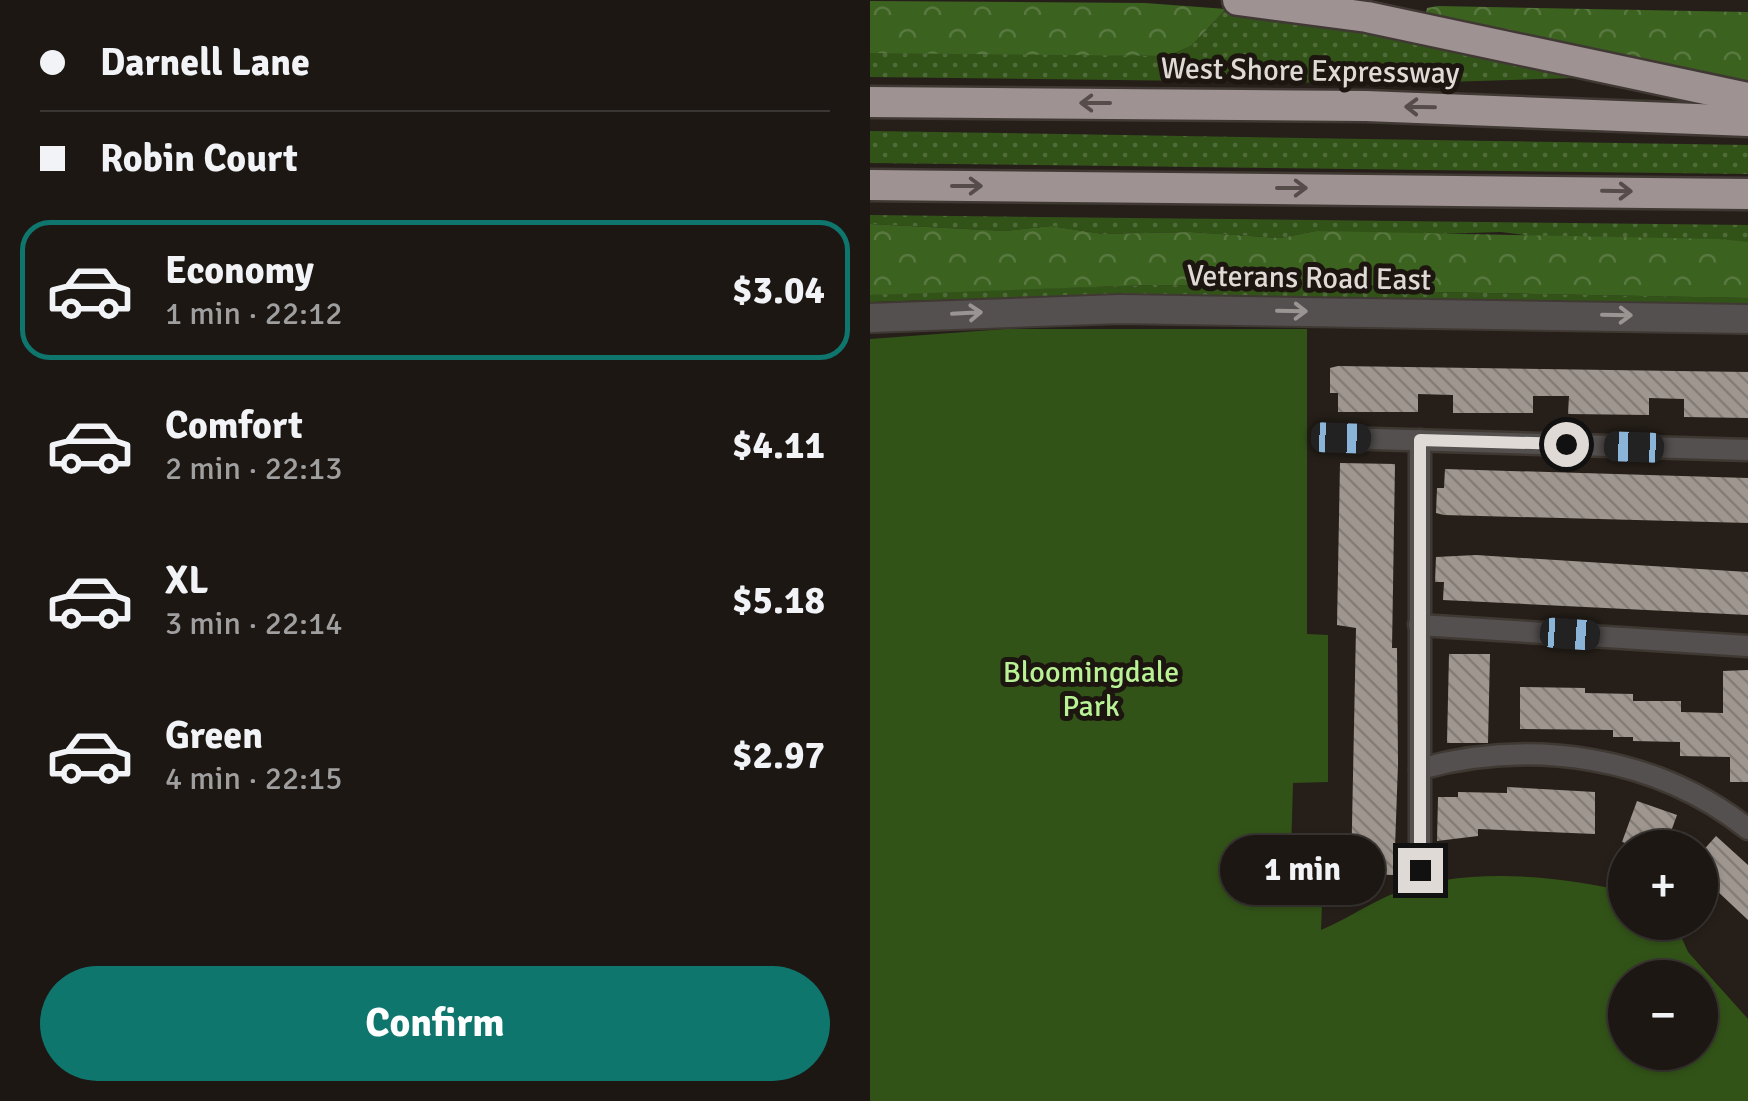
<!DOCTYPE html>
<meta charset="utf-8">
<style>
body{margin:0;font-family:Signika,sans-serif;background:#292421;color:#f1f3f6;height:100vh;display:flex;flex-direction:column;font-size:38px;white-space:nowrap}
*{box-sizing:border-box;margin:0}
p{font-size:32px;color:#a09fa0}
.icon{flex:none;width:55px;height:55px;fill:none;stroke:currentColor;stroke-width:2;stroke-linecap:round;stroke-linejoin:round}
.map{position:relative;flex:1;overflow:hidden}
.side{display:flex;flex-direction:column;background:#1c1713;width:870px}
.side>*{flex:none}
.banner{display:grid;align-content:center;height:220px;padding:0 40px;background:#1c1713}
.tools{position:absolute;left:738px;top:830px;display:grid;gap:20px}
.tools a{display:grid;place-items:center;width:110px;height:110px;border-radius:50%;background:#1c1713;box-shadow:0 2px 8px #0004,0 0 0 2px #3a3633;font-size:50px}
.end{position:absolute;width:45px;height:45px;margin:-22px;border:12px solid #dfdad6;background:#111;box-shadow:0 0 0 5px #111}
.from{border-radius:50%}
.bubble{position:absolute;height:70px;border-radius:35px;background:#1c1713;box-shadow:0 2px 8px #0004,0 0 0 2px #3a3633;font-size:32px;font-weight:700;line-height:70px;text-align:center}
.car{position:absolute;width:30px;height:60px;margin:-30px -15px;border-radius:12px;box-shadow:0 0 8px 2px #0007;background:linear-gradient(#222 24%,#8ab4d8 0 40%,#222 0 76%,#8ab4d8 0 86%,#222 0)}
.banner b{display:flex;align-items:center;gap:35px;height:95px;font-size:38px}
.banner b+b{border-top:2px solid #3a3633}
.banner i{width:25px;height:25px;background:#f1f3f6}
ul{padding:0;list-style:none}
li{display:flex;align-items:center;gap:30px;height:140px;margin:0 20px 15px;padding:0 20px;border:5px solid transparent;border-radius:30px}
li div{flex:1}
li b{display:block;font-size:38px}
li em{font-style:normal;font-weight:700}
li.on{border-color:#0f766e}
li>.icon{width:90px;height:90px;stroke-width:1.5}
.cta{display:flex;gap:20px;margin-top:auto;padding:20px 40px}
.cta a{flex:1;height:115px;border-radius:60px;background:#0f766e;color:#fff;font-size:40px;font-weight:700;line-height:115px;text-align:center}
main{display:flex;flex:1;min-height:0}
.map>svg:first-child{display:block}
</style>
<main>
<section class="side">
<div class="banner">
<b><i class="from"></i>Darnell Lane</b>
<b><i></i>Robin Court</b>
</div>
<ul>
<li class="on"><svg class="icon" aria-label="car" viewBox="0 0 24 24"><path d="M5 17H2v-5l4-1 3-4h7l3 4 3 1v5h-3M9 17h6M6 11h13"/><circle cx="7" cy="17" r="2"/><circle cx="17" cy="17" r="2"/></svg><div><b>Economy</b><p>1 min · 22:12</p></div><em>$3.04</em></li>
<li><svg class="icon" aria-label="car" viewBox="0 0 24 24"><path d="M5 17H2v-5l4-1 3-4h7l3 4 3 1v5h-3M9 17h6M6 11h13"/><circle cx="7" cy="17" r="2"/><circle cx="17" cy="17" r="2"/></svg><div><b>Comfort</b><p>2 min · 22:13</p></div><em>$4.11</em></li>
<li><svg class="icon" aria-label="car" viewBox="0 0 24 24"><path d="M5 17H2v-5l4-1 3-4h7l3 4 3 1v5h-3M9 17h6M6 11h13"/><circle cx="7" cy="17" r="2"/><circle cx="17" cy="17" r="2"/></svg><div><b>XL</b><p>3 min · 22:14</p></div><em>$5.18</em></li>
<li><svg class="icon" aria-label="car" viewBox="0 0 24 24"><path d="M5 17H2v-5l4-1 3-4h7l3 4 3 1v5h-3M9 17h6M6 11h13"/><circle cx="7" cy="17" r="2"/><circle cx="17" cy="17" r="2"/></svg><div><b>Green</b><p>4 min · 22:15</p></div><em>$2.97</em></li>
</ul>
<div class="cta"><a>Confirm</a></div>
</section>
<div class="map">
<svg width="878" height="1101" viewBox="0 0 878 1101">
<defs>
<pattern id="grass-dots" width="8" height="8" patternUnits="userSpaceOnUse" patternTransform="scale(2.5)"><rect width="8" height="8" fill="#325318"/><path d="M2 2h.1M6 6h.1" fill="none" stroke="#4f6b39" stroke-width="1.8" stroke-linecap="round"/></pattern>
<pattern id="forest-crowns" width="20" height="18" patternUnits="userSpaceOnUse" patternTransform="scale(2.5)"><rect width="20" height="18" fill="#3c6220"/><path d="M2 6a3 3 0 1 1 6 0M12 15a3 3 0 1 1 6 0" fill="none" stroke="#587840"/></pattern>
<pattern id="building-back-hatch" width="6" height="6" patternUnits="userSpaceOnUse" patternTransform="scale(2.5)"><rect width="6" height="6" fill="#9f968f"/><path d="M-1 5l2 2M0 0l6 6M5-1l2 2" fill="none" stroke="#837c77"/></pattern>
</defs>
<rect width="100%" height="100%" fill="#261f19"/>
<g fill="url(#grass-dots)">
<polygon points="356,9 483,26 707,78 542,83 541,77 536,77 535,83 367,82 328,72 323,75 330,81 0,77 0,53 13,51 297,56 321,46"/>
<polygon points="0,131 878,145 878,174 0,163"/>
<polygon points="0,215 878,225 878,242 670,237 631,232 533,235 446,231 411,238 320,232 233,234 181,226 135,231 0,224"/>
<polygon points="282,285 532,287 561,292 878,298 878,304 260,294 0,302 0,295 25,293"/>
</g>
<g fill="url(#forest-crowns)">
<polygon points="0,1 275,3 356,9 321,46 297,56 0,53"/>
<polygon points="568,6 878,12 878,83 556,13 557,8"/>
<polygon points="0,224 135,231 181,226 233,234 320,232 411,238 446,231 848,239 878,242 878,298 561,292 532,287 282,285 0,295"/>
</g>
<path fill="#325318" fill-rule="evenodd" d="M 135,329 L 437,329 L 437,634 L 458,635 L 458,782 L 423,783 L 421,852 L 454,854 L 451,930 C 475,920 497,905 520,895 C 592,866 681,875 755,891 L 755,922 L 805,923 L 818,952 L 878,1019 L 878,1101 L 0,1101 L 0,339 ZM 755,978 L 830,978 L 830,1052 L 755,1052 Z"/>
<g fill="url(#building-back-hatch)">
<polygon points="468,366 878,372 878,418 814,417 814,399 779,398 779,415 698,414 699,396 663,396 663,413 583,413 583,395 548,394 548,412 468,412 468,393 460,393 460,368"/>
<polygon points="470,463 525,464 522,648 527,648 528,764 524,875 481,874 486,628 467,625"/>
<polygon points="575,469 878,478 878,523 574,515 566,513 567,488 574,488"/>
<polygon points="606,555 878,572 878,615 573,600 574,582 565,582 566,557"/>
<polygon points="579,654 620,654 618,743 577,743"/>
<polygon points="878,670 878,782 860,782 860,757 810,756 810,742 763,741 763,737 743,737 743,730 650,729 650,687 715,688 715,693 763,694 763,701 811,701 811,712 853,713 853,671"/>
<polygon points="637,787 725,792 725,834 608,829 608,836 567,841 568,797 588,797 588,792 637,793"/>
<polygon points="767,801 807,815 795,848 769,848 752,842"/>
<polygon points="846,836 878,865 878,920 830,875 830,854"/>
</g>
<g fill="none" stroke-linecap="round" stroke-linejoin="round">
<defs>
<g id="minor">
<polyline points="471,438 878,450"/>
<polyline points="550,440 550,870"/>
<polyline points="549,625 878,646"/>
<path d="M 550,769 C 662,738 786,756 878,829"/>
</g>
<polyline id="tertiary" points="0,318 250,309 878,319"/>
<g id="motorway">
<polyline points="368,0 497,17 878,98"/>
<polyline points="0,102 496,106 878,121"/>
<polyline points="0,185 878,194"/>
</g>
</defs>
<use href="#minor" stroke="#403933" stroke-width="25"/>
<use href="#tertiary" stroke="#403933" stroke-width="32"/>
<use href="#motorway" stroke="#403933" stroke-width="35"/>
<use href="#minor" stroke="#555050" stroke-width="20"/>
<use href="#tertiary" stroke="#555050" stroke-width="28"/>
<use href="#motorway" stroke="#9e9293" stroke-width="30"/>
</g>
<defs><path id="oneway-shaft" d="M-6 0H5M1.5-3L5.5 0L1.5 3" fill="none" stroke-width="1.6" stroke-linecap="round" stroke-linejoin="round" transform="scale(2.5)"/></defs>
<g stroke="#564d4b">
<use href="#oneway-shaft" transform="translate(225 103) rotate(-180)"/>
<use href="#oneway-shaft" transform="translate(550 107) rotate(-179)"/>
<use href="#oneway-shaft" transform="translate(97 186)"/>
<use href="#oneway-shaft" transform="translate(422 188)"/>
<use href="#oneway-shaft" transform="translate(747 191) rotate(1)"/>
</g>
<g stroke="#9a9593">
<use href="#oneway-shaft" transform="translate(422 311) rotate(1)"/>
<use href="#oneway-shaft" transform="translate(97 313) rotate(-3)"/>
<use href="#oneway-shaft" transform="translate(747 315) rotate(1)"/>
</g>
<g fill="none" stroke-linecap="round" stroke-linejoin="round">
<polyline stroke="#dfdad6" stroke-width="12" points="550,870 550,440 696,444"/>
</g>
<g text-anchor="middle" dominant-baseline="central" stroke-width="10" stroke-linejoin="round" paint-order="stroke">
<g font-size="30" fill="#dfdad6" stroke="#1c1510">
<text transform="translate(440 71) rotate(1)">West Shore Expressway</text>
<text transform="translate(439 278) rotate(1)">Veterans Road East</text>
</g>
<g font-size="30" fill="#b9f295" stroke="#1c1510">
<text x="221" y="672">Bloomingdale<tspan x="221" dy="34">Park</tspan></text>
</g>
</g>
</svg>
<div class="tools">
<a>+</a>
<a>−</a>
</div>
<i class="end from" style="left:696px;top:444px"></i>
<i class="end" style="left:550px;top:870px"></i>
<div class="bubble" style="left:350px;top:835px;width:165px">1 min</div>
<i class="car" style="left:471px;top:438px;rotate:92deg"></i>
<i class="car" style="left:764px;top:447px;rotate:272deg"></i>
<i class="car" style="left:700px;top:634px;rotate:94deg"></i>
</div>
</main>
